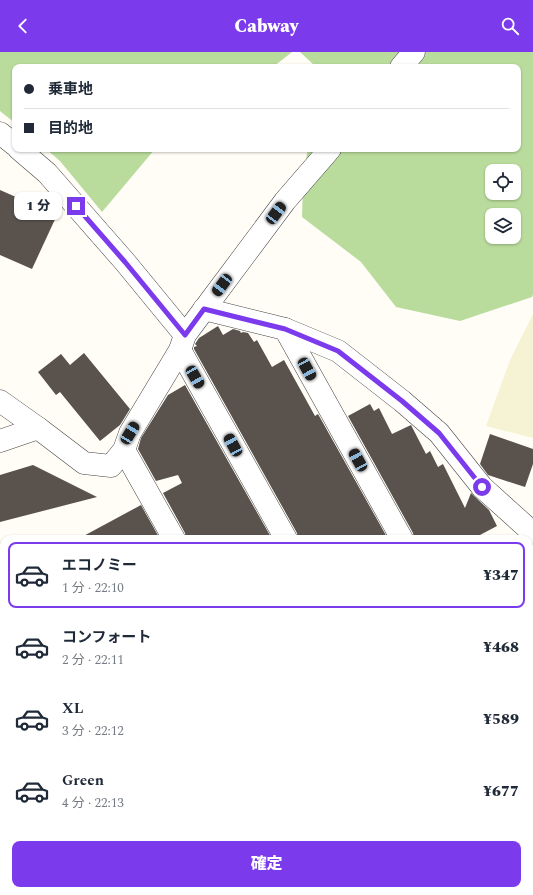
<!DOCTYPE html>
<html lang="ja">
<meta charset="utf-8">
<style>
body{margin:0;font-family:Spectral,"Noto Sans JP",serif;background:#f6f6f7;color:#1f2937;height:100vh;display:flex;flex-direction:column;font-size:15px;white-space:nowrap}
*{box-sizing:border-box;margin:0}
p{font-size:13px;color:#747a83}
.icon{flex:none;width:22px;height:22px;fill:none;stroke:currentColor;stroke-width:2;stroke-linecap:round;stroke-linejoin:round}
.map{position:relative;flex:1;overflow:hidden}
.panel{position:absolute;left:0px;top:483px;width:533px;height:360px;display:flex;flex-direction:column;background:#fff;border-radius:12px 12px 0 0;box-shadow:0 1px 3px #0004}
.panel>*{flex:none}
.banner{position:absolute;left:12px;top:12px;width:509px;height:88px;border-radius:8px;box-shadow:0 1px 3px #0004;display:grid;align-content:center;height:88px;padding:0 12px;background:#fff}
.tools{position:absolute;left:485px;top:112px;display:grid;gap:8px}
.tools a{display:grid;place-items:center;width:36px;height:36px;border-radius:8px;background:#fff;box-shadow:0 1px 3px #0004;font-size:20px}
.end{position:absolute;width:18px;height:18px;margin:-9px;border:5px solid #7c3aed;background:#fff;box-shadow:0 0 0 2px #fff}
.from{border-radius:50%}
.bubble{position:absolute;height:28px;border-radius:8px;background:#fff;box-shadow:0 1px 3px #0004;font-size:13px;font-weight:800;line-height:28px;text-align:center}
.car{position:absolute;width:12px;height:24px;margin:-12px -6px;border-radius:5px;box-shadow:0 0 3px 1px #0007;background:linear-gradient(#222 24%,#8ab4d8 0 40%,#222 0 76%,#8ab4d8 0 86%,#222 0)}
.banner b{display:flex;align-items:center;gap:14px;height:38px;font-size:15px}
.banner b+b{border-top:1px solid #e0e1e3}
.banner i{width:10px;height:10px;background:#1f2937}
ul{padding:7px 0 0;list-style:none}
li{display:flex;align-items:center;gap:12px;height:66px;margin:0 8px 6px;padding:0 4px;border:2px solid transparent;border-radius:8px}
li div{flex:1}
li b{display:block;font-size:15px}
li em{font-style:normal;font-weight:800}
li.current{border-color:#7c3aed}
li>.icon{width:36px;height:36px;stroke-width:1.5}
.cta{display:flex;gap:8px;margin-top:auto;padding:8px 12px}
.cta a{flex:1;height:46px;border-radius:8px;background:#7c3aed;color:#fff;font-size:16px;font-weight:800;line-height:46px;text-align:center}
header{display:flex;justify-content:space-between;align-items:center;height:52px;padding:0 12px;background:#7c3aed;color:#fff;font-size:18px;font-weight:800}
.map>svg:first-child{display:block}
</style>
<header><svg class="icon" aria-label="back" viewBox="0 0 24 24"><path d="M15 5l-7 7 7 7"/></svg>Cabway<svg class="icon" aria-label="search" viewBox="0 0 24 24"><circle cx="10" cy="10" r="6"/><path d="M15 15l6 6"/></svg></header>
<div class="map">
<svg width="533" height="843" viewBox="0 0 533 843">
<rect width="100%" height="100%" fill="#fffdf5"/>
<polygon fill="#f6f3d4" points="533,262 533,386 486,374 510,308"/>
<g fill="#b9dc9c" fill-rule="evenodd">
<polygon points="0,0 292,0 273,15 15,15 15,71 0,59"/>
<path d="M 300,0 L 533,0 L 533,242 L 532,245 L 460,269 L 396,255 L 361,210 L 302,165 L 303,132 L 307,101 L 309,97 L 518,97 L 518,15 L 316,15 ZM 492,119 L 514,119 L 514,141 L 492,141 ZM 492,163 L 514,163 L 514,185 L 492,185 Z"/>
<polygon points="46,97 155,97 102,160 60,109"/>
</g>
<g fill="#5a524d">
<polygon points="0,138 57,163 32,217 0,203"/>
<polygon points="218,274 223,283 233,277 240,279 241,281 243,280 248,281 254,290 257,288 272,315 284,308 315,364 318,362 388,487 298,487 297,481 194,297 194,295 197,294 195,292 199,286"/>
<polygon points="84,301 130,357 120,373 100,389 60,340 56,343 38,320 61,302 70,313"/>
<polygon points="185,333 272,487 186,487 185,481 163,441 182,431 178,423 156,429 138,397 141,386 168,343"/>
<polygon points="370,352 374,359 379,356 392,382 411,373 412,375 426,402 430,399 438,415 443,412 465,456 471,441 489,458 497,474 480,483 481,487 414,487 413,481 348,364"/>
<polygon points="490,382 533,397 533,412 525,435 488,423 480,412"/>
<polygon points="33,413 97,445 0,470 0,423"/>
<polygon points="141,453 160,487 78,487"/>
</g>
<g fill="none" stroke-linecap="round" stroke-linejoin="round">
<defs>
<g id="lane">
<polyline points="529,536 533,553"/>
<polyline points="0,582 4,589"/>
</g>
<g id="street">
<polyline points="401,15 414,0"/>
<polyline points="0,81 15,93"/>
<polyline points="19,97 47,121 125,210 185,283"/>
<polyline points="204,257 285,277 338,299 402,349 439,381 482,435 533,481"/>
<polyline points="285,277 402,487"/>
<polyline points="180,298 286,487"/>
<polyline points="0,349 38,376 84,411 111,414 124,398 130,381 180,298 185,283 285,149 330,97"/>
<polyline points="0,389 38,376"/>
<polyline points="124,398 174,487"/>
<polyline points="0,678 4,677"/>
<polyline points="529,775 533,774"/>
<polyline points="0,802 4,780"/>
<polyline points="207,843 210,839"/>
<polyline points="374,843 382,839"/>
</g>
</defs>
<use href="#lane" stroke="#444" stroke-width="14"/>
<use href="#street" stroke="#444" stroke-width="23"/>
<use href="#lane" stroke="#fff" stroke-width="13"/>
<use href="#street" stroke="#fff" stroke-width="22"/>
</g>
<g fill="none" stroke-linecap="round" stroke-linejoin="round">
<polyline stroke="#7c3aed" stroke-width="5" points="76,154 125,210 185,283 204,257 285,277 338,299 402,349 439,381 482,435"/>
</g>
</svg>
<div class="tools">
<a><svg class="icon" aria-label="locate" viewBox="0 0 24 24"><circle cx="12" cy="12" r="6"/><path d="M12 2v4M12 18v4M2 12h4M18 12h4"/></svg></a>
<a><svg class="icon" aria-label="layers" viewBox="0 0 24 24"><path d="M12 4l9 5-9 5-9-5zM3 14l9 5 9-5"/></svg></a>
</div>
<i class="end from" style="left:482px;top:435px"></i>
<i class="end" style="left:76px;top:154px"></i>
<div class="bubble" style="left:14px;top:140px;width:48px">1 分</div>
<i class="car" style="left:276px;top:161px;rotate:37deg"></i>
<i class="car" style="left:222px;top:233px;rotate:217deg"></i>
<i class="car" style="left:307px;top:317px;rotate:151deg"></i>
<i class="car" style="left:195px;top:325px;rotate:150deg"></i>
<i class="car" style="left:130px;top:381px;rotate:31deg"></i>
<i class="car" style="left:233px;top:393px;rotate:331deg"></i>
<i class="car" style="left:358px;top:408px;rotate:331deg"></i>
<div class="banner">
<b><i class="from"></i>乗車地</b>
<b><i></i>目的地</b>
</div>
<section class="panel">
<ul>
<li class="current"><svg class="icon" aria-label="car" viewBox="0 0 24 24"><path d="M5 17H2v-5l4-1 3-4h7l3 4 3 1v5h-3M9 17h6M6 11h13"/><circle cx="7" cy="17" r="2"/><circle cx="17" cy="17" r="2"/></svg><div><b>エコノミー</b><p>1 分 · 22:10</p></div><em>¥347</em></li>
<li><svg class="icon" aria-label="car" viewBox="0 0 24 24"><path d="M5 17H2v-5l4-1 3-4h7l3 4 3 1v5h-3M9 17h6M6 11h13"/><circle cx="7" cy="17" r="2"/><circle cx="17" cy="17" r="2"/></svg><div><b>コンフォート</b><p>2 分 · 22:11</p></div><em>¥468</em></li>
<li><svg class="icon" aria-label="car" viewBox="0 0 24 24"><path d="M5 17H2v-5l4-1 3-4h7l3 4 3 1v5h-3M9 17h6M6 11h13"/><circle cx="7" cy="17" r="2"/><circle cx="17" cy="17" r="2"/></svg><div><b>XL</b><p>3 分 · 22:12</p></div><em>¥589</em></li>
<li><svg class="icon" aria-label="car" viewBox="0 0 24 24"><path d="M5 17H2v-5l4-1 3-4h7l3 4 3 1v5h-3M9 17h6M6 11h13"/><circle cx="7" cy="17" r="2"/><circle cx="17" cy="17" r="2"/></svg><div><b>Green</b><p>4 分 · 22:13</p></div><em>¥677</em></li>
</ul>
<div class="cta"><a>確定</a></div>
</section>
</div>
